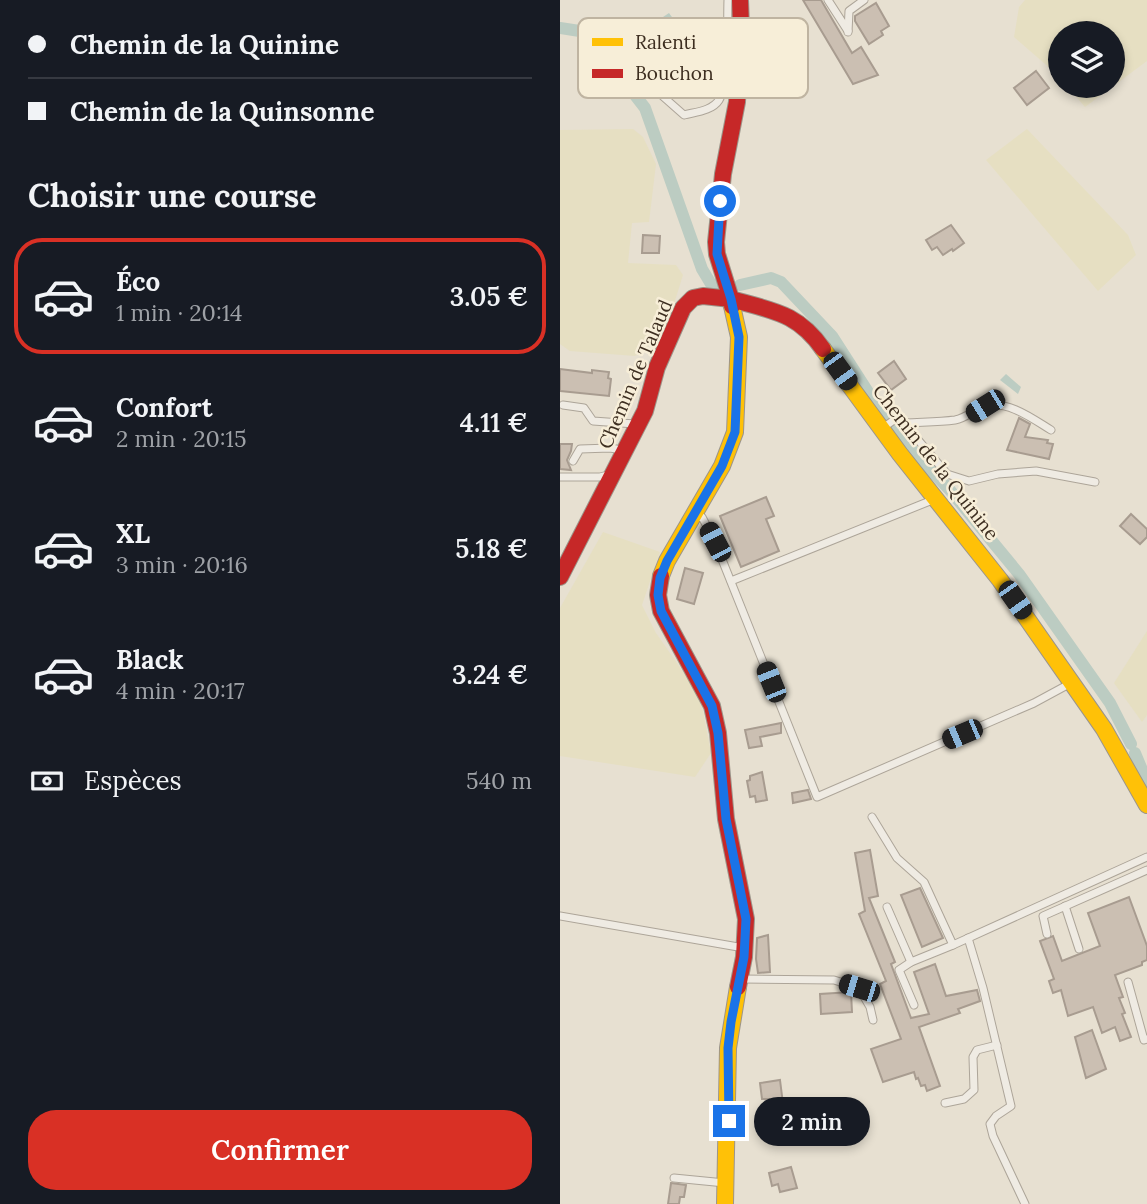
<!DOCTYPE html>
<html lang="fr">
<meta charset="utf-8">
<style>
body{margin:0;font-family:Lora,serif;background:#242831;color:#f1f3f6;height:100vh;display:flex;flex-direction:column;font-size:26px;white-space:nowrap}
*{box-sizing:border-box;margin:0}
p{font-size:23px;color:#9ea1a6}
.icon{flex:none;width:38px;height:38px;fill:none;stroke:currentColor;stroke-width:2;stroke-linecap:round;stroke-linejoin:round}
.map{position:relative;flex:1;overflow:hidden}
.panel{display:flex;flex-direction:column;background:#171b24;width:560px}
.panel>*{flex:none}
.guide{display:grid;align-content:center;height:154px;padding:0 28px;background:#171b24}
.tools{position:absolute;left:488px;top:21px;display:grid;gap:14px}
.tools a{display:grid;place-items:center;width:77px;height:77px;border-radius:50%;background:#171b24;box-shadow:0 4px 10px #0003;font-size:35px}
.end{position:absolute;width:32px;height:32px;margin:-16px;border:9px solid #1a73e8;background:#fff;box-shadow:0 0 0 4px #fff}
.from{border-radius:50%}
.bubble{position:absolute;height:49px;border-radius:24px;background:#171b24;box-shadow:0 4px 10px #0003;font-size:23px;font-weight:600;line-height:49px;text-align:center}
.car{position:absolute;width:21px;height:42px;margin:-21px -10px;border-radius:9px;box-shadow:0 0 5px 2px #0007;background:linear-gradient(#222 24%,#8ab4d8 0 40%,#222 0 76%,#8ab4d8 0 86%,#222 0)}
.guide b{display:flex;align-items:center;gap:24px;height:66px;font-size:26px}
.guide b+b{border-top:2px solid #363941}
.guide i{width:18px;height:18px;background:#f1f3f6}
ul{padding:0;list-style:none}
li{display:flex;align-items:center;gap:21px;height:116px;margin:0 14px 10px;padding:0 14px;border:4px solid transparent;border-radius:28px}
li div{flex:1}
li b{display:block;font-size:26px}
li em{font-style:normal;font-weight:600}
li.selected{border-color:#d93025}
li>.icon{width:63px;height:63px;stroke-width:1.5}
h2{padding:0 28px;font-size:32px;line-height:84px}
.pay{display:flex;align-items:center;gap:18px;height:77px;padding:0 28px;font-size:26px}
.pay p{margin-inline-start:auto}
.action{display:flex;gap:14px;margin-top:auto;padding:14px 28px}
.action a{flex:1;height:80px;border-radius:28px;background:#d93025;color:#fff;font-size:28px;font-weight:600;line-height:80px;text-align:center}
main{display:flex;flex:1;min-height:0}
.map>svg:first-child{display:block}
</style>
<main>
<section class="panel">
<div class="guide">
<b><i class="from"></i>Chemin de la Quinine</b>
<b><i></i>Chemin de la Quinsonne</b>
</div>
<h2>Choisir une course</h2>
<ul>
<li class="selected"><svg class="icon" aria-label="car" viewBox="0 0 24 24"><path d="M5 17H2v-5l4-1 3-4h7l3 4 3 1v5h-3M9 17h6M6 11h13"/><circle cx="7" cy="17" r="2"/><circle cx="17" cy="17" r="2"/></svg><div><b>Éco</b><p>1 min · 20:14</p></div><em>3.05 €</em></li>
<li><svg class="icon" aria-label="car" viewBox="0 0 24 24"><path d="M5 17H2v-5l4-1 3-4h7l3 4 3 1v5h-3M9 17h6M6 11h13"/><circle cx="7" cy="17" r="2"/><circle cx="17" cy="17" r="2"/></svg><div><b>Confort</b><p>2 min · 20:15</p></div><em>4.11 €</em></li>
<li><svg class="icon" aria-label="car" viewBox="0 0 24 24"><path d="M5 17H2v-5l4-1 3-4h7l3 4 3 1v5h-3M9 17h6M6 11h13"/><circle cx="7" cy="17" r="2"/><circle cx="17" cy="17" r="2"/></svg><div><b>XL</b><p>3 min · 20:16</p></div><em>5.18 €</em></li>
<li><svg class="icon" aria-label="car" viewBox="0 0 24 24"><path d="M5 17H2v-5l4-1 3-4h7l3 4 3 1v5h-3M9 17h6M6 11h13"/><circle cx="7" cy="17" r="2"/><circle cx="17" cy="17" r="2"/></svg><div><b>Black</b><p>4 min · 20:17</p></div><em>3.24 €</em></li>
</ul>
<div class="pay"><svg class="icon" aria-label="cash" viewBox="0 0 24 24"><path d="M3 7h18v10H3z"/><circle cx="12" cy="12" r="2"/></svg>Espèces<p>540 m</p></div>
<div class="action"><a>Confirmer</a></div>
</section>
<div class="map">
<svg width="587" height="1204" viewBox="0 0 587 1204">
<rect width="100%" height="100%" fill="#e7e0d1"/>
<g fill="#e6dfc2">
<polygon points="465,0 587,0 587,61 525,107 507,86 553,86 553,33 500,33 500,77 454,37 459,7"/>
<polygon points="73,129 83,137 96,164 89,222 72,223 68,263 116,265 123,275 109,320 94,342 75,356 10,351 0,344 0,130"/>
<polygon points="467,129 568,235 576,255 538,291 426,160"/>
<polygon points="43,532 100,552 82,605 96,633 140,696 151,753 135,777 0,756 0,608"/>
<polygon points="587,631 587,715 582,722 554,683"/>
</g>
<g fill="#bcccc2">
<polygon points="109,13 120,28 112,34 100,19"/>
<polygon points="446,374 461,387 458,394 440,380"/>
</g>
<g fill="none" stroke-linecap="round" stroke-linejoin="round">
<g stroke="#bcccc2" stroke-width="12">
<polyline points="0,28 26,32 85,108 142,269 151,284 164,289"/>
<polyline points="180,285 211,278 221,282 272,336 326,420"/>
<polyline points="331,428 389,489 459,574 550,703 571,744"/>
<polyline points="575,753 587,782"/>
</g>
</g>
<g fill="#cbbfb2" stroke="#a89c90" stroke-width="2">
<polygon points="243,0 261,0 292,53 301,47 318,75 293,84"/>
<polygon points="316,3 329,26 321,31 323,35 309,44 295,21 295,16"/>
<polygon points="476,71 489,88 467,105 454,88"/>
<polygon points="391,225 404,243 393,251 392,249 383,255 377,247 372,250 366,240"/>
<polygon points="83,235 100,236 99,253 82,253"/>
<polygon points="334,361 346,379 331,390 318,373"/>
<polygon points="0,369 32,373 32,370 49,372 48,378 51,379 49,396 0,391"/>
<polygon points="459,418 470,424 465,437 488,440 487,443 493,444 489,459 447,450"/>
<polygon points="0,444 12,444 11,451 7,460 11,470 0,469"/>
<polygon points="206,497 214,516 206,519 219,551 181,567 160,516"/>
<polygon points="571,514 587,529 587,537 580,544 560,526"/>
<polygon points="125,568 143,573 134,604 117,599"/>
<polygon points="221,723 221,733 200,737 202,746 189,748 185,730"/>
<polygon points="202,772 207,800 196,802 195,796 190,797 187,781 190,780 190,776"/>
<polygon points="248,790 251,799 233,803 232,793"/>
<polygon points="310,850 318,896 309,898 335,962 331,964 351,1018 369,1014 354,972 375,964 386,996 417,990 420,1001 398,1009 400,1013 359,1027 380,1086 367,1091 365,1085 361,1086 358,1078 356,1079 354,1072 323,1082 311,1049 341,1039 320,984 326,981 299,914 305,911 295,853"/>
<polygon points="360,888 383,938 362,947 341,895"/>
<polygon points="569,897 587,946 587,960 582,962 582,965 555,975 563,997 559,998 565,1013 562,1014 571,1037 560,1041 555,1027 542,1033 533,1007 508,1016 501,990 493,993 489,981 494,979 480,941 493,936 502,961 540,946 528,913"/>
<polygon points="208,935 210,972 198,973 196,959 197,938"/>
<polygon points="291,992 292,1012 261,1014 260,994"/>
<polygon points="532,1030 546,1069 526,1078 515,1037"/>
<polygon points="220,1080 223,1104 210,1107 209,1099 202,1099 200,1083"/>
<polygon points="242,1118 243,1141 232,1141 230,1119"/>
<polygon points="231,1167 237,1188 220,1192 218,1184 212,1186 209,1173"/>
<polygon points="111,1183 126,1185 124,1197 120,1197 119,1204 108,1204"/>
</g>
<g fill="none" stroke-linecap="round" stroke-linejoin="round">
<defs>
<g id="lane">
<polyline points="268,0 288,31"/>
<polyline points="288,32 289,11 304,0"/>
<path d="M 71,72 L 90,85 L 124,115 C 135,112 152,111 159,100 C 170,82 167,23 168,0"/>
<polyline points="3,405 24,408 33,421 75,424"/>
<path d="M 346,423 C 362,422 379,422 395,420 C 407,418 414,409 425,406 C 448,400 473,419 491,430"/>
<polyline points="324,427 334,420 342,421 387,474 409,481 438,474 476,471 535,482"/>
<polyline points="13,461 20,449 50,448 62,450"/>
<polyline points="0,477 40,477 48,475"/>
<polyline points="136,518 142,517 155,542 257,797 474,703 511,683"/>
<polyline points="171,581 375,499"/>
<polyline points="312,817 337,858 364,882 393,945 587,857"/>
<polyline points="505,906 519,949"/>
<polyline points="327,907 351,962 393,945"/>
<polyline points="0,916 184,948"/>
<polyline points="487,934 483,916 587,870"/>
<polyline points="408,938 423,988 451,1106 436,1116 430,1124 433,1136 465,1204"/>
<polyline points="351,962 339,970 354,1005"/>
<polyline points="182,979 274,980 299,988 310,1007 313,1020"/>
<polyline points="568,982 584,1040 587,1039"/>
<polyline points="385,1103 404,1099 414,1090 413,1057 417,1050 437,1045"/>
<polyline points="114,1178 165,1183"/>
</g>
<g id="slow">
<polyline points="263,349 340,454 440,580 544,729 587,805"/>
<polyline points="101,576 107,561 162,466 175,432 179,337 172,306"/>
<polyline points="165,1204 168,1048 178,987"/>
</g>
<g id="jam">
<path d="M 180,0 L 181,26 L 177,102 L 163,174 L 156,242 L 157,254 L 171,299 C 212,311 237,312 263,349"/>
<polyline points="101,576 98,595 101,611 152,706 158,733 166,819 186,919 184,957 178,987"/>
<polyline points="0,577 85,411 97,367 123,308 133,298 143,296 171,299 172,306"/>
</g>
</defs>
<use href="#lane" stroke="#ada599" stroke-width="9"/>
<use href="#slow" stroke="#9c958a" stroke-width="18"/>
<use href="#jam" stroke="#9c958a" stroke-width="18"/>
<use href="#lane" stroke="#efebe3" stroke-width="7"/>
<use href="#slow" stroke="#ffc107" stroke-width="16"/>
<use href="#jam" stroke="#c62828" stroke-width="16"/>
</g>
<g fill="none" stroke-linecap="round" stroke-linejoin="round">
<polyline stroke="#1a73e8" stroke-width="9" points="160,201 157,254 171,299 179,337 175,432 162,466 107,561 100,578 98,595 101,611 152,706 158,733 166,819 186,919 184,957 171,1022 168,1048 169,1121"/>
</g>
<g text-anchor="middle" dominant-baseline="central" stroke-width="5" stroke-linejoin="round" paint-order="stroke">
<g font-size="19" fill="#3d2e20" stroke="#f7eed8">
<text transform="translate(75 374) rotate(-67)">Chemin de Talaud</text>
<text transform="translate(376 462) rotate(52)">Chemin de la Quinine</text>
</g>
</g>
<rect x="18" y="18" width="230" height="80" rx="10" fill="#f7eed8" stroke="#bfb4a1" stroke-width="2"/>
<rect x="32" y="38" width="31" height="8" fill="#ffc107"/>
<rect x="32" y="69" width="31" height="9" fill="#c62828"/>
<g font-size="19" fill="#3d2e20">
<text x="75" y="49">Ralenti</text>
<text x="75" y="80">Bouchon</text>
</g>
</svg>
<div class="tools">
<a><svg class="icon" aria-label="layers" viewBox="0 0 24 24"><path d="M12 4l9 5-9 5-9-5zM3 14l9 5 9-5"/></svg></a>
</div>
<i class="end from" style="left:160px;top:201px"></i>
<i class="end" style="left:169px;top:1121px"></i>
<div class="bubble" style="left:194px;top:1097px;width:116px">2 min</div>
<i class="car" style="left:280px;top:371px;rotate:144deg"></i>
<i class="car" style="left:425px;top:406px;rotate:238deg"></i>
<i class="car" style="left:155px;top:542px;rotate:332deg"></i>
<i class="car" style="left:455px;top:600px;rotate:145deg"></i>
<i class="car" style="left:211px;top:682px;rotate:338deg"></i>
<i class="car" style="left:402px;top:734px;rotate:247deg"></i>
<i class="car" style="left:299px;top:988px;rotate:287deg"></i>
</div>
</main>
